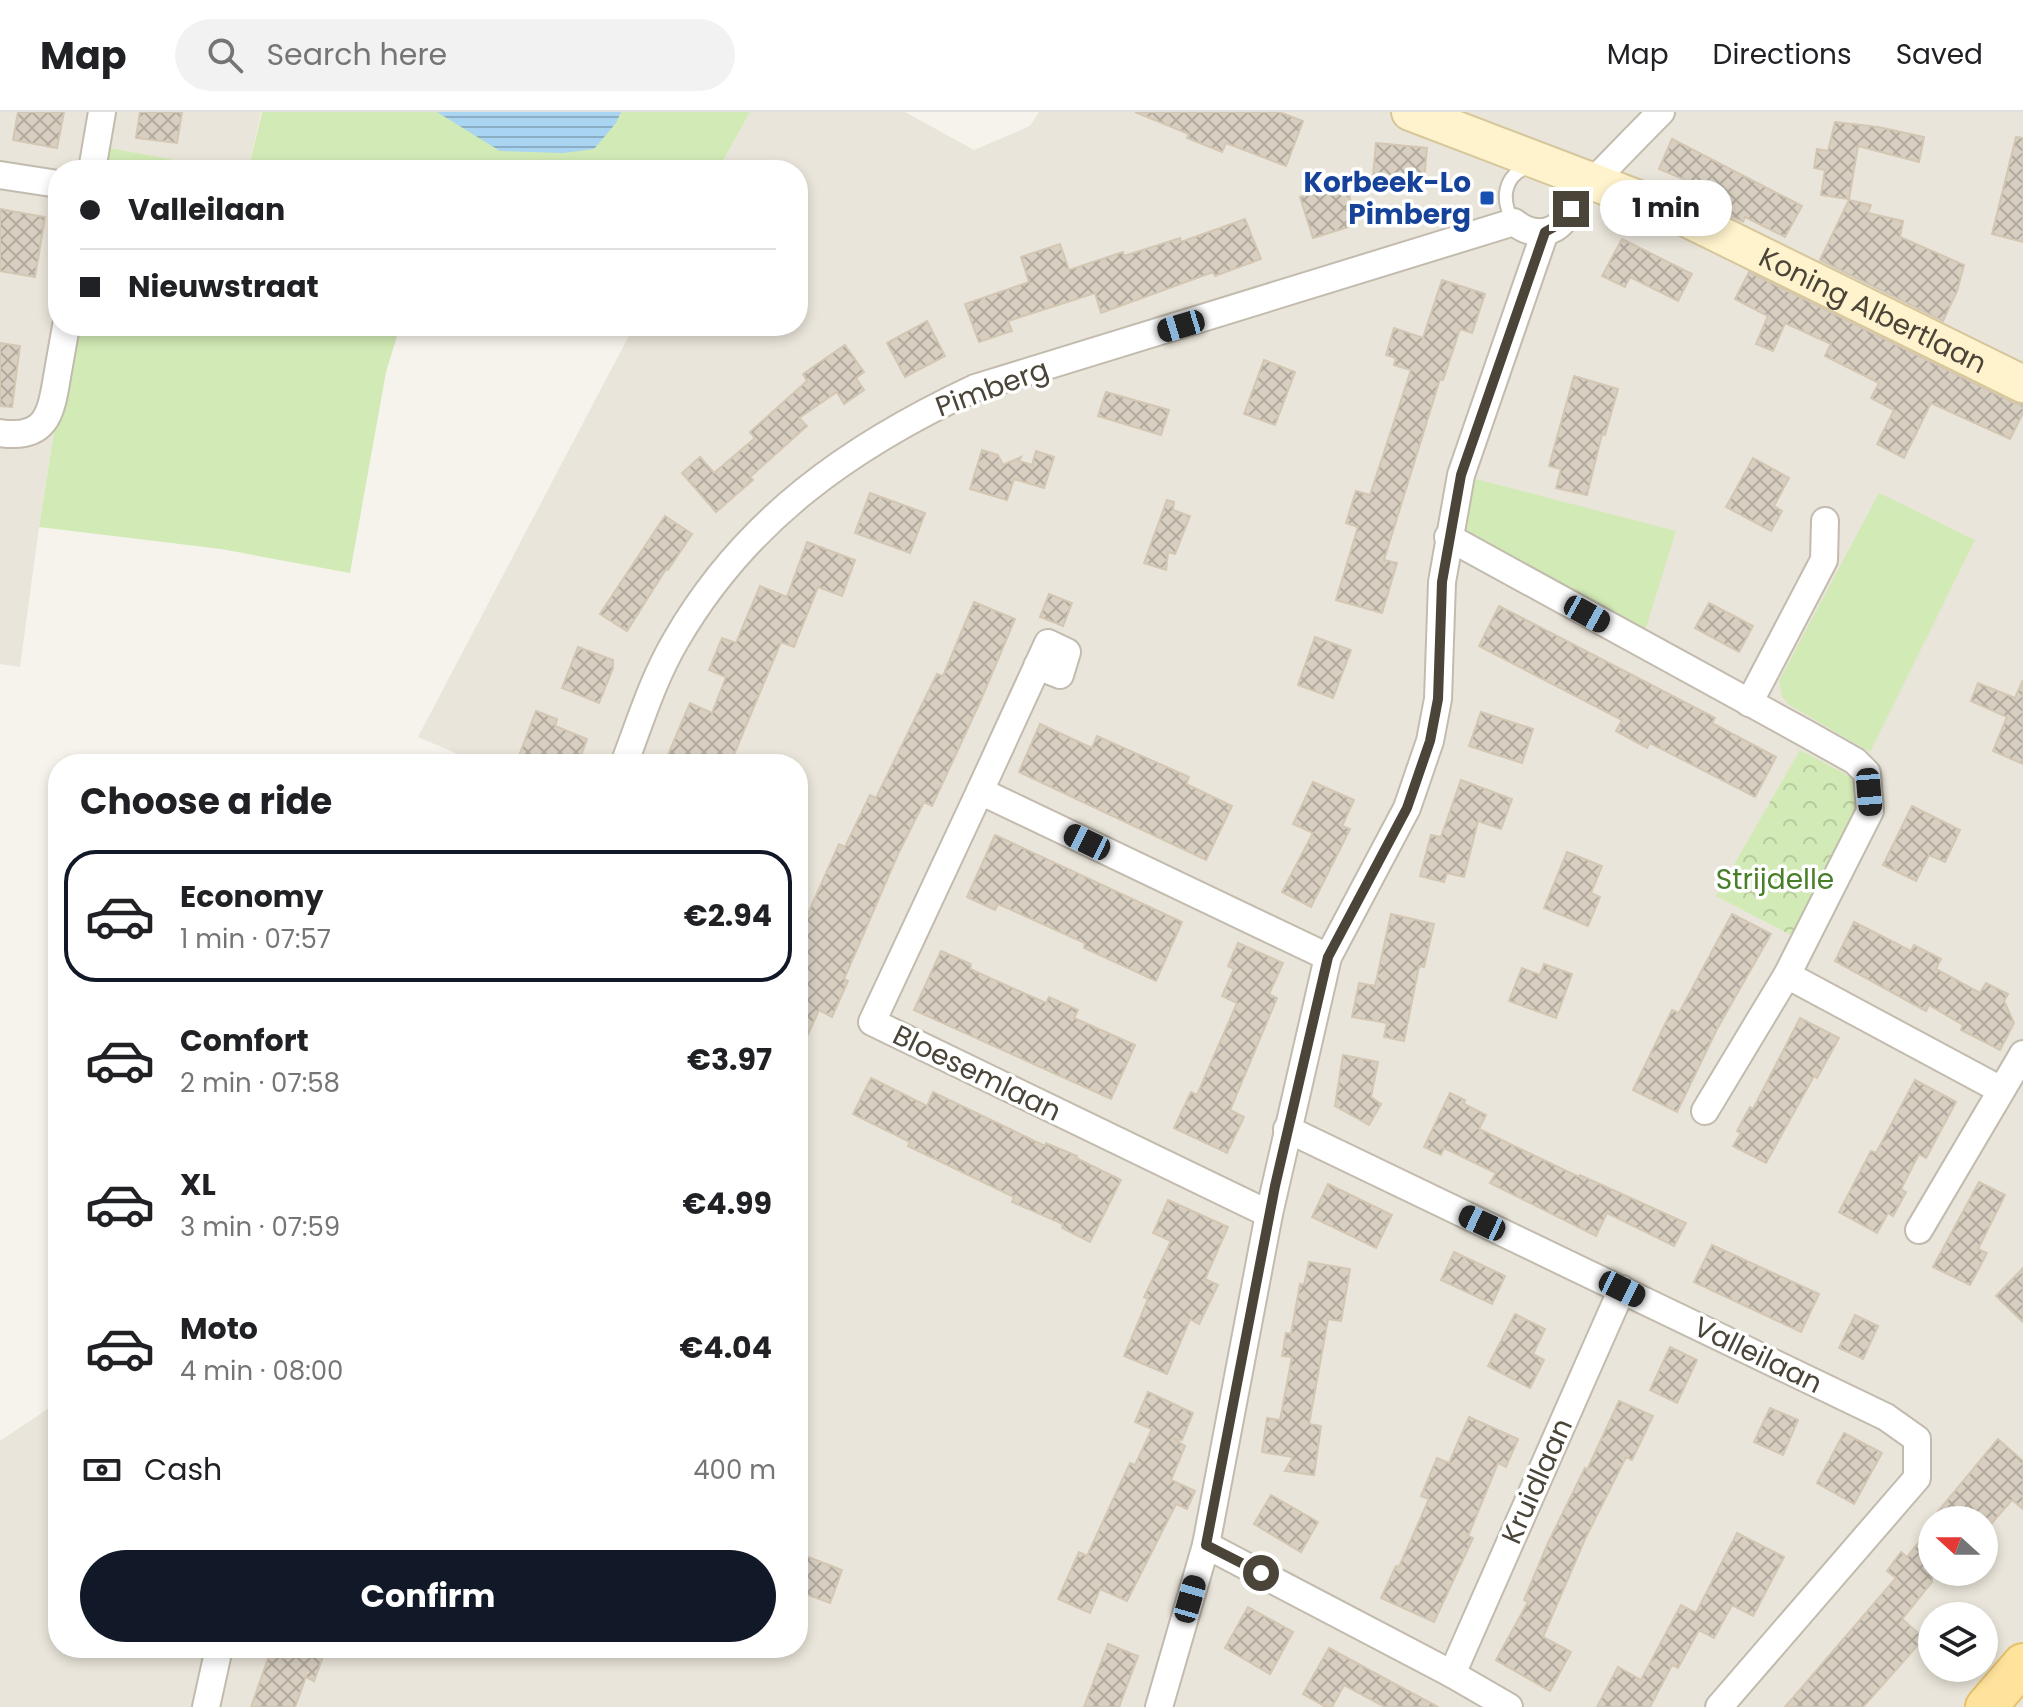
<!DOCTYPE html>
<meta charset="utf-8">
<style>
body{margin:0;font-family:Poppins,sans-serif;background:#f2f2f2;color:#202124;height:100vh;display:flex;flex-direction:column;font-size:30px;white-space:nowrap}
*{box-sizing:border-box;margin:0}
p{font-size:26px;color:#757577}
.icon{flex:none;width:44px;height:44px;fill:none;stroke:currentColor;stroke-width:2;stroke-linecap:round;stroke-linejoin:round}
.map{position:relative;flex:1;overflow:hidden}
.drawer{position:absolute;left:48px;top:642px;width:760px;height:904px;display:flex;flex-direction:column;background:#fff;border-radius:32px;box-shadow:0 4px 12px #0003}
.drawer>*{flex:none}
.banner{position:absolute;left:48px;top:48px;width:760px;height:176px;border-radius:32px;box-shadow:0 4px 12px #0003;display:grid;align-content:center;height:176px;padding:0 32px;background:#fff}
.needle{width:52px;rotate:291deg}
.fabs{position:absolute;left:1918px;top:1394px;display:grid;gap:16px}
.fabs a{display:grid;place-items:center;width:80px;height:80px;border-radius:50%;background:#fff;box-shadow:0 4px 12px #0003;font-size:40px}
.end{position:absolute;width:36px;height:36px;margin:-18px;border:10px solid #4b4439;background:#fff;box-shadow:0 0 0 4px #fff}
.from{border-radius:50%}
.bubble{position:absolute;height:56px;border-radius:28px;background:#fff;box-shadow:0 4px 12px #0003;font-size:26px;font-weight:700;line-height:56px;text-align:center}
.car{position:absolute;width:24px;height:48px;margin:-24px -12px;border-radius:10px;box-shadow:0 0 6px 2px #0007;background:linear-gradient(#222 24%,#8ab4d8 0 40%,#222 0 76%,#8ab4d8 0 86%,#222 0)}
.banner b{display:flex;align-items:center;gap:28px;height:76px;font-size:30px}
.banner b+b{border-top:2px solid #e0e0e0}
.banner i{width:20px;height:20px;background:#202124}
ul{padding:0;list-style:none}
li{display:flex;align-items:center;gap:24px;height:132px;margin:0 16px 12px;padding:0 16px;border:4px solid transparent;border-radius:32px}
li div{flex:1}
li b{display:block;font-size:30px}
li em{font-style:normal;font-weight:700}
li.active{border-color:#111827}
li>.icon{width:72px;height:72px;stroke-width:1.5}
h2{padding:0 32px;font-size:36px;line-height:96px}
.pay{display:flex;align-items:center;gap:20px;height:88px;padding:0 32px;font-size:30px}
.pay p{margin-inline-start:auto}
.cta{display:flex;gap:16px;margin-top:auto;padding:16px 32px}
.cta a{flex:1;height:92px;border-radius:48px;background:#111827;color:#fff;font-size:32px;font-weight:700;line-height:92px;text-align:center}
header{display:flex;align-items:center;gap:48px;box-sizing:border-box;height:112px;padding:0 40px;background:#fff;border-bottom:2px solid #e0e0e0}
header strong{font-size:38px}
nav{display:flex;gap:44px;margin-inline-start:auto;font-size:28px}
.search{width:560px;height:72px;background:#f2f2f2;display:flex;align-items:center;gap:20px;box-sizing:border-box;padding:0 28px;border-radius:44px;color:#757577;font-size:30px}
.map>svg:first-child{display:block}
</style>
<header>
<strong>Map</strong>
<div class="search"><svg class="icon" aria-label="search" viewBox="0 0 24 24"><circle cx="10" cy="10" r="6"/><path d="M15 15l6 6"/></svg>Search here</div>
<nav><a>Map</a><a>Directions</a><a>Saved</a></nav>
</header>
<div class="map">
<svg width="2023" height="1595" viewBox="0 0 2023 1595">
<defs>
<pattern id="forest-crowns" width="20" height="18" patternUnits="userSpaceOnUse" patternTransform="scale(2)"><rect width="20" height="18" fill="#d2eab5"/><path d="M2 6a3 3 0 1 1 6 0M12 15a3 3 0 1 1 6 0" fill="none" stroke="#b6ca9c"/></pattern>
<pattern id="water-rules" width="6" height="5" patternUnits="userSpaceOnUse" patternTransform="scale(2)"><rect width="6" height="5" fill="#a9d4f2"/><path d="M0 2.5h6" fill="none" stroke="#8caec5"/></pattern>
<pattern id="building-cross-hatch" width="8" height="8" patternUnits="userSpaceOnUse" patternTransform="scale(2)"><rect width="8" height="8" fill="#d8cfc1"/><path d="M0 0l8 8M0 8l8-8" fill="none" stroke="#b1aa9e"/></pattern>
</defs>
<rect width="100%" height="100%" fill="#f6f3ec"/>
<g fill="#eae5da" fill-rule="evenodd">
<polygon points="0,0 261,0 248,58 229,58 100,34 96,58 58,58 58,214 71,214 39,415 20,555 0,552"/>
<path d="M 750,0 L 905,0 L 974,38 L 1030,14 L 1039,0 L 2023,0 L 2023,1595 L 0,1595 L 0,1329 L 58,1290 L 58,1536 L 798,1536 L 798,652 L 481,652 L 418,625 L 634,214 L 798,214 L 798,58 L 718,58 ZM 1932,1408 L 1984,1408 L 1984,1460 L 1932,1460 ZM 1932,1504 L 1984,1504 L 1984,1556 L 1932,1556 Z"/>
</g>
<g fill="#d2eab5">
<polygon points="262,0 750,0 718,58 248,58"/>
<polygon points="100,34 229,58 96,58"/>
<polygon points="71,214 400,214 386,260 350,461 221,437 39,415"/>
<polygon points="1472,366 1676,419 1645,519 1467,421 1461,414"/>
<polygon points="1879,381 1975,428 1870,640 1788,592 1782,584 1779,569"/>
</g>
<polygon fill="url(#forest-crowns)" points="1800,638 1851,665 1859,698 1795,825 1716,784"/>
<polygon fill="url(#water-rules)" points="437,0 621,0 616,11 594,37 563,41 500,39"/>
<g fill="url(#building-cross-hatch)" stroke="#d3c7b4" stroke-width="2">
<polygon points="18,0 64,0 57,36 13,28"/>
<polygon points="140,0 182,0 177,31 136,26"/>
<polygon points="1135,0 1279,0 1303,9 1286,54 1226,31 1222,40 1187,26 1189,22"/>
<polygon points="1835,10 1878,15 1924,25 1919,50 1858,34 1849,87 1821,83 1825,58 1814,56 1817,37 1828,39"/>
<polygon points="2016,25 2023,26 2023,130 1992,122"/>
<polygon points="1672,27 1802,94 1785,125 1745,105 1743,110 1706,92 1712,79 1659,57"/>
<polygon points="1376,31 1427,36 1423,79 1372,75"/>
<polygon points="1345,71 1358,112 1313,126 1300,85"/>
<polygon points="1849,88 1871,93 1868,101 1903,109 1900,125 1964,153 1957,179 1943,209 1820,148"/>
<polygon points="0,97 45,105 35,165 0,159"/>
<polygon points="1245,107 1261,147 1215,164 1213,160 1101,201 1095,181 1008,209 1012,219 979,230 965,192 1029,170 1021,145 1060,132 1069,158 1123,140 1124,144 1180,126 1181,130"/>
<polygon points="1622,127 1692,162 1678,189 1630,165 1625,175 1602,164"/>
<polygon points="1749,160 2014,291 2023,293 2023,301 2010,327 1931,291 1904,346 1877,332 1894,298 1871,286 1879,271 1825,244 1831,232 1785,211 1773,239 1756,232 1768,204 1735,187"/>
<polygon points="1442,168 1485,182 1472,221 1460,217 1443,268 1440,267 1384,448 1397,451 1382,501 1336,488 1358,415 1346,411 1356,379 1370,383 1411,258 1394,253 1396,246 1386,243 1394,216 1423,226"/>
<polygon points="927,209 945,244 905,265 887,231"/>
<polygon points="0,231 20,234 12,295 0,294"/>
<polygon points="845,233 864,260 856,266 864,278 844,292 837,280 799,306 807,314 750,365 753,368 716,400 682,361 700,345 714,361 755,326 750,320 807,269 803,262"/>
<polygon points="1264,248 1295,260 1275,313 1244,302"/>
<polygon points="1574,264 1618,277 1605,323 1602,322 1587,383 1556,376 1561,357 1549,354"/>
<polygon points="1106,280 1169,298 1161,323 1098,304"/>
<polygon points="982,338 998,343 1003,353 1021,345 1019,349 1032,353 1036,339 1054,345 1044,376 1014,367 1007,388 970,377"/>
<polygon points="1753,346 1789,366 1774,394 1782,399 1771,419 1726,395"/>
<polygon points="870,381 925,401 910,441 855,421"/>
<polygon points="1167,388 1174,390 1173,398 1190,404 1175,442 1168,440 1166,458 1144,451"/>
<polygon points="665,404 692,422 668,458 666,457 627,519 600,502"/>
<polygon points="807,430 855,448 842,484 818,475 794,535 781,530 730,652 664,652 690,591 712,601 726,565 709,558 722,526 736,531 760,474 787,485"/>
<polygon points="1049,482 1072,491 1063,514 1040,505"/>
<polygon points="974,490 1015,507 980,590 932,694 924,690 898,742 844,867 848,869 832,905 819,898 798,944 798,824 839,732 845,735 870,683 876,686 937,562 943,564"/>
<polygon points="1709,491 1753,514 1739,540 1695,516"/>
<polygon points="1499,494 1715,606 1712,611 1776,645 1755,685 1650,631 1647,636 1616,619 1622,608 1479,534"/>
<polygon points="1315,525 1351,538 1333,586 1298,573"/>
<polygon points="578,535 613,548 613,556 599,591 562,576"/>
<polygon points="2023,568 2023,652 1993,639 2007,605 1971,589 1978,571 2015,586"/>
<polygon points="536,599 557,607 555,614 587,627 578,652 556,652 541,646 539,651 519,644"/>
<polygon points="1481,600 1533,617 1522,651 1469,634"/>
<polygon points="1040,612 1092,636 1097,624 1189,665 1186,672 1232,694 1206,748 1019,660"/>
<polygon points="1461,668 1512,687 1501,717 1478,709 1464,765 1447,761 1444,770 1420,764 1431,723 1441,725"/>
<polygon points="1313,670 1354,688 1342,714 1350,717 1311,795 1282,780 1313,721 1293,712"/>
<polygon points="1912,694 1960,718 1945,750 1929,743 1916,769 1883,753"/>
<polygon points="995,723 1182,810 1156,869 1084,836 1085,831 998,792 995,798 967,785"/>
<polygon points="1567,740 1602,754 1591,781 1600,785 1588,814 1544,796"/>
<polygon points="1391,802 1434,812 1424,855 1419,854 1404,929 1384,925 1387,911 1352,905 1359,871 1375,874"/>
<polygon points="1732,802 1771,822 1717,917 1677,1000 1633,978 1672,898 1679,901"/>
<polygon points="1854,810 1911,839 1914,833 1941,847 1936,857 1980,881 1986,871 2008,882 2004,889 2014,911 2000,938 1961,918 1963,913 1929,893 1926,899 1835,849"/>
<polygon points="1238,831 1283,851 1269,882 1277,886 1230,998 1244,1005 1227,1041 1174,1016 1191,980 1197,983 1237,891 1222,884 1234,857 1228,854"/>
<polygon points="941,839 971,852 970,857 1046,891 1049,885 1078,898 1074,906 1135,933 1111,987 914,898"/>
<polygon points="1544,852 1572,862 1556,906 1509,889 1522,856 1540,863"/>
<polygon points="1800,906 1839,926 1817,966 1814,964 1766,1051 1733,1034 1741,1021 1737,1019 1750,995 1753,997"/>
<polygon points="1343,943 1378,950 1371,985 1381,992 1369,1013 1335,994"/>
<polygon points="871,966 927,994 933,980 1045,1034 1046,1031 1077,1044 1076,1046 1121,1068 1090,1130 1062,1116 1063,1112 1012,1090 1014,1085 908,1034 910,1030 853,1002"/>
<polygon points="1915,968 1956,990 1926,1046 1919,1042 1901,1077 1906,1080 1893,1104 1888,1101 1877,1121 1839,1100 1871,1039 1876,1041"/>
<polygon points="1450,981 1465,988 1464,992 1486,1003 1479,1017 1579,1065 1580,1063 1686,1111 1674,1134 1607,1101 1596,1124 1490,1071 1496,1061 1444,1036 1441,1043 1424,1035"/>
<polygon points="1979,1070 2005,1083 1978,1137 1987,1141 1970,1173 1933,1155"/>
<polygon points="1328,1072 1392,1103 1376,1136 1312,1105"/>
<polygon points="1168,1088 1228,1115 1205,1167 1218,1173 1199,1212 1190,1207 1167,1262 1124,1244 1148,1187 1144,1185 1171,1129 1153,1121"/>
<polygon points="1712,1133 1819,1182 1801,1220 1694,1170"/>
<polygon points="1454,1140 1505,1164 1492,1192 1441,1168"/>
<polygon points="1309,1150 1350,1157 1341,1209 1328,1207 1309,1312 1321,1314 1314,1363 1285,1359 1293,1345 1262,1340 1267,1306 1280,1308 1292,1245 1282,1244 1286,1221 1291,1222 1300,1172 1304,1173"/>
<polygon points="2023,1156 2023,1210 1996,1184"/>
<polygon points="1515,1202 1545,1217 1533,1242 1544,1248 1530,1276 1488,1254"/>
<polygon points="1855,1203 1878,1214 1863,1247 1839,1236"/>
<polygon points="1670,1235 1697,1248 1677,1291 1650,1278"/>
<polygon points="1148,1280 1193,1301 1182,1328 1174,1327 1185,1334 1171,1368 1195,1379 1187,1397 1176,1392 1127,1489 1100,1477 1090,1501 1058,1487 1079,1440 1087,1444 1130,1351 1135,1353 1152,1317 1135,1310"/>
<polygon points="1619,1289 1653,1304 1632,1348 1626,1345 1585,1427 1543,1525 1571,1540 1550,1579 1496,1548 1528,1490 1524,1488 1548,1431 1585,1356 1587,1358"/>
<polygon points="1770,1296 1798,1308 1783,1343 1754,1330"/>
<polygon points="1469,1305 1518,1327 1506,1355 1498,1351 1468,1424 1473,1426 1434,1510 1381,1486 1396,1454 1399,1455 1429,1387 1421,1384 1437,1346 1449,1351"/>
<polygon points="1844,1321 1882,1341 1854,1392 1817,1371"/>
<polygon points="1998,1327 2023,1349 2023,1397 2012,1388 1984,1420 1984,1405 1982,1408 1931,1408"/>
<polygon points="1271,1383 1318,1410 1301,1440 1254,1412"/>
<polygon points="1932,1414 1932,1470 1902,1507 1924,1526 1863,1595 1785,1595 1896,1466 1887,1459 1901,1440 1907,1445"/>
<polygon points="1737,1421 1784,1445 1753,1504 1732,1493 1714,1526 1699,1518 1678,1556 1672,1553 1650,1595 1597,1595 1618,1555 1641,1568 1681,1493 1696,1501"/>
<polygon points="798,1441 842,1458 830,1491 798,1479"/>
<polygon points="1248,1495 1293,1520 1270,1562 1225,1536"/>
<polygon points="1108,1532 1138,1544 1119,1595 1084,1595"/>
<polygon points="290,1536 326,1536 314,1569 306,1565 295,1595 251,1595 270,1541 286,1547"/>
<polygon points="1329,1536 1395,1572 1438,1595 1385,1595 1344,1573 1332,1595 1326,1595 1303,1582"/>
</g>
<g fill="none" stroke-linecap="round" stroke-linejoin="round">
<defs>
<path id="lane" d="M 1514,110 C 1500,88 1503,62 1531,54"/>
<g id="street">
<polyline points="92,58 102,0"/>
<polyline points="0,63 58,72"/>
<path d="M 0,321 C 46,328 51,302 57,265 C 60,248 63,231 66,214"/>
<polyline points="1448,425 1807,622 1855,649 1867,661 1870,699 1787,863 1705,999"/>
<polyline points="1749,591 1824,448 1825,409"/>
<path d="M 624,652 C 640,610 653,567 676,528 C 746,407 851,334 975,276 L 1514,110 C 1526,120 1541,124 1555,116 C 1568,108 1572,92 1582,81 C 1608,54 1634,27 1661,0"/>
<polyline points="980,679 1048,531 1067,540 1060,563 1037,554"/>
<polyline points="1787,863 2001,978"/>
<polyline points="1287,1017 1886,1305 1917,1327 1917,1366 1719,1595"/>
<polyline points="1269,1102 872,910 980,679 1328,845"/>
<polyline points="1919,1118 2023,942"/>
<polyline points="1206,1433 1452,1562 1509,1595"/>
<polyline points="1452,1562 1622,1177"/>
<polyline points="206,1595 219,1536"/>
<polyline points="1159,1595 1206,1433 1269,1102 1328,845 1407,696 1430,629 1438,587 1442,470 1461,363 1545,120"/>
</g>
<g id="secondary">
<path id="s1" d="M 1410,0 L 1678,102 L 2023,272"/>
</g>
<polyline id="primary" points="1986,1595 2023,1552"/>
</defs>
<use href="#lane" stroke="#c2bbae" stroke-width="16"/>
<use href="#street" stroke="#c2bbae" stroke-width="30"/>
<use href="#secondary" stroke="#d6c79b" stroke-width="40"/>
<use href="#primary" stroke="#e6c16a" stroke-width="44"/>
<use href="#lane" stroke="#fff" stroke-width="12"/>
<use href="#street" stroke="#fff" stroke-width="26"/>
<use href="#secondary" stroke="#fff3cd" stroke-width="36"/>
<use href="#primary" stroke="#ffe39c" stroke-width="40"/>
</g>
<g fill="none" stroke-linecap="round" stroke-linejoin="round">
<polyline stroke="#4b4439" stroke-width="10" points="1261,1461 1206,1433 1275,1074 1328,845 1407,696 1430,629 1438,587 1442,470 1461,363 1545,120 1563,110 1571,97"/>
</g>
<rect fill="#1a4fb4" stroke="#fff" stroke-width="3" x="1479" y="78" width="16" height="16" rx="4"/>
<g text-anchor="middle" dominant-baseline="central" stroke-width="7" stroke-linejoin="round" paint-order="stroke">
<g font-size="28" font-weight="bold" fill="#164399" stroke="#fff" text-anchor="end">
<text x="1471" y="70">Korbeek-Lo<tspan x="1471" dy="32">Pimberg</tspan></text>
</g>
<g font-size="28" fill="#4b4439" stroke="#fff">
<text stroke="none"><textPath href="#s1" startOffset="504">Koning Albertlaan</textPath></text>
<text transform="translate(992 276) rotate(-20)">Pimberg</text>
<text transform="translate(977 961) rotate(26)">Bloesemlaan</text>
<text transform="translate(1758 1243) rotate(26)">Valleilaan</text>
<text transform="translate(1537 1369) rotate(-66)">Kruidlaan</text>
</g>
<g font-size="28" fill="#4a7f2a" stroke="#fff">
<text x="1775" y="767">Strijdelle</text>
</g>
</g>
</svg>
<div class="fabs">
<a><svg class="needle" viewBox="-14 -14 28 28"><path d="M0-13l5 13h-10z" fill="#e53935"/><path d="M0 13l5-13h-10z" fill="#757577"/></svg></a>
<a><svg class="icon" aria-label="layers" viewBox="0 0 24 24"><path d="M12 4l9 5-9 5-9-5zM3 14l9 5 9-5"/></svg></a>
</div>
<i class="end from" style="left:1261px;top:1461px"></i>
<i class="end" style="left:1571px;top:97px"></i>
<div class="bubble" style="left:1600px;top:68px;width:132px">1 min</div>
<i class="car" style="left:1181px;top:214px;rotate:253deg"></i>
<i class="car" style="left:1587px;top:502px;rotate:119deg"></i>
<i class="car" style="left:1869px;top:680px;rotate:175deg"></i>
<i class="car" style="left:1087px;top:730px;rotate:296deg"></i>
<i class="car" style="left:1482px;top:1111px;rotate:295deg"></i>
<i class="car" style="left:1622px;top:1177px;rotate:116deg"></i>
<i class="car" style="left:1190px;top:1487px;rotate:16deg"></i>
<div class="banner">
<b><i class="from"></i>Valleilaan</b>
<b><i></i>Nieuwstraat</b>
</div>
<section class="drawer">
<h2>Choose a ride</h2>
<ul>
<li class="active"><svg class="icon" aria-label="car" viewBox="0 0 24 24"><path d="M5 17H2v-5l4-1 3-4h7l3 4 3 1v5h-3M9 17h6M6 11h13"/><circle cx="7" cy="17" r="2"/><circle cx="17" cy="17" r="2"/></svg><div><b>Economy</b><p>1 min · 07:57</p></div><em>€2.94</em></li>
<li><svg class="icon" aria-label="car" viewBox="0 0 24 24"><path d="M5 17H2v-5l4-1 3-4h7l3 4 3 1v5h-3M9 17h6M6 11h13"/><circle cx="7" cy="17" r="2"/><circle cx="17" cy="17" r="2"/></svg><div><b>Comfort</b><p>2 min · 07:58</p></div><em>€3.97</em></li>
<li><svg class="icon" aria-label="car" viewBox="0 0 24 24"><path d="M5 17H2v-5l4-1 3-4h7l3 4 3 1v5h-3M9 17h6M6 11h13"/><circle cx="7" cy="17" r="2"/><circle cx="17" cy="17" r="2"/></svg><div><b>XL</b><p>3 min · 07:59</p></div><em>€4.99</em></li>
<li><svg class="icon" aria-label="car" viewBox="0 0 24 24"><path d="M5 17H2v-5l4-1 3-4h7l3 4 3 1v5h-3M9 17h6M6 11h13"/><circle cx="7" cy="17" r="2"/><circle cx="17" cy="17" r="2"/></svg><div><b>Moto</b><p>4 min · 08:00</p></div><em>€4.04</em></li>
</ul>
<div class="pay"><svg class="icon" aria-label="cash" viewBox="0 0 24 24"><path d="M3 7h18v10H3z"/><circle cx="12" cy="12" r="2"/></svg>Cash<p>400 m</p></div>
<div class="cta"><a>Confirm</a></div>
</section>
</div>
